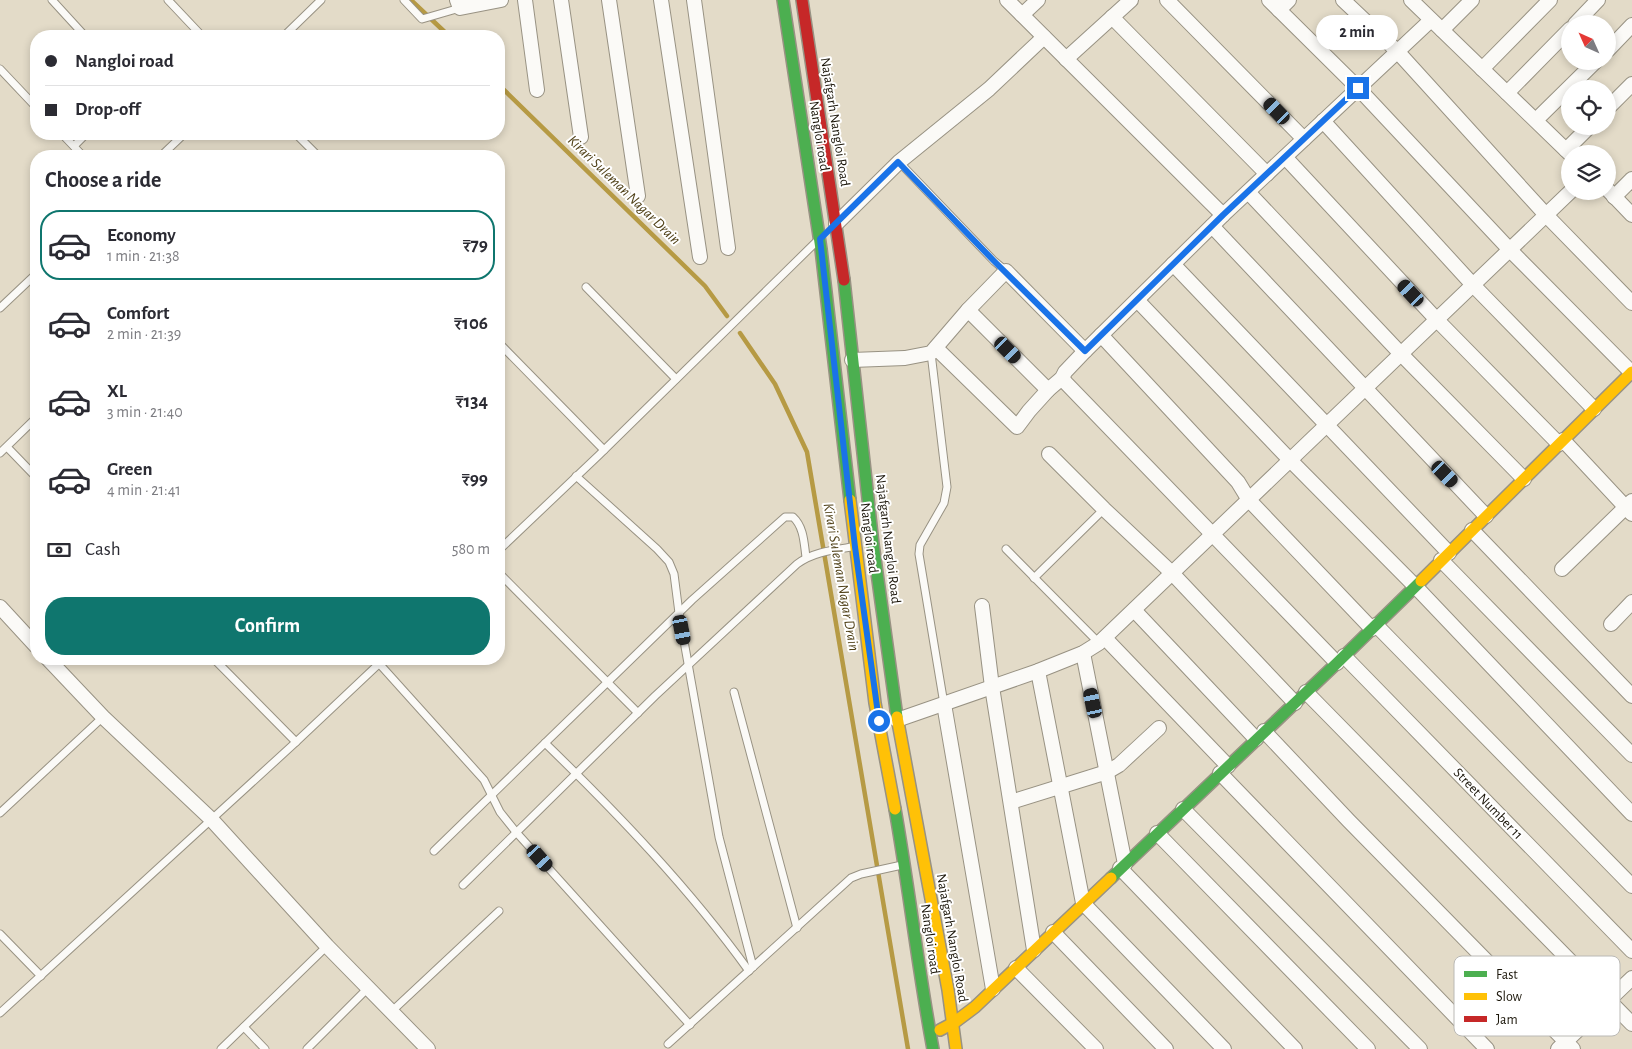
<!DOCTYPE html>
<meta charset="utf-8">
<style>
body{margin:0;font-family:"Alegreya Sans",sans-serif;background:#f2f2f3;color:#2b2b33;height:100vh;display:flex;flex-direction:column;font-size:19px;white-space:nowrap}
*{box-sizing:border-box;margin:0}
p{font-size:16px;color:#7c7c81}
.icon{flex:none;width:28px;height:28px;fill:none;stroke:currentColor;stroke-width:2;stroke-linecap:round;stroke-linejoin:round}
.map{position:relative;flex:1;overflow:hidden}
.drawer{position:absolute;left:30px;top:150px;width:475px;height:515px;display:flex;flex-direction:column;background:#fff;border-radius:20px;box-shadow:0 2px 8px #0003}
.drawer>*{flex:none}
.guide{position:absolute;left:30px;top:30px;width:475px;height:110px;border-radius:20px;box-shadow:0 2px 8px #0003;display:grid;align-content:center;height:110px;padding:0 15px;background:#fff}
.needle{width:32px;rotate:315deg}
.tools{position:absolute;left:1561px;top:15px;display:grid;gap:10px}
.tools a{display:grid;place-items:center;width:55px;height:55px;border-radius:50%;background:#fff;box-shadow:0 2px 8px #0003;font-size:25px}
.end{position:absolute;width:22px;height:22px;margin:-11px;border:6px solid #1a73e8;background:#fff;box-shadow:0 0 0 2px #fff}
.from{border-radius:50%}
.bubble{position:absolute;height:35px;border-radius:18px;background:#fff;box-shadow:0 2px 8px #0003;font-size:16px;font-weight:600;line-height:35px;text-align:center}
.car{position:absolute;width:15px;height:30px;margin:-15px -8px;border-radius:6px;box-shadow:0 0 4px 1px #0007;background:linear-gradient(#222 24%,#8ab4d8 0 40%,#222 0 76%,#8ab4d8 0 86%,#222 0)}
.guide b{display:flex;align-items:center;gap:18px;height:48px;font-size:19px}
.guide b+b{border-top:1px solid #e1e1e2}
.guide i{width:12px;height:12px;background:#2b2b33}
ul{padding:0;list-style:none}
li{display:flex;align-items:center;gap:15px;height:70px;margin:0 10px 8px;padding:0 5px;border:2px solid transparent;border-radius:20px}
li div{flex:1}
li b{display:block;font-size:19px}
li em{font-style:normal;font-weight:600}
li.active{border-color:#0f766e}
li>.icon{width:45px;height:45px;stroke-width:1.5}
h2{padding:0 15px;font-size:22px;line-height:60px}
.pay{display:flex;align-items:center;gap:12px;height:55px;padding:0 15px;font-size:19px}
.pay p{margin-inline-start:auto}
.action{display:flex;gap:10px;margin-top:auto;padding:10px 15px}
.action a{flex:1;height:58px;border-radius:20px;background:#0f766e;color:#fff;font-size:20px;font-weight:600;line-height:58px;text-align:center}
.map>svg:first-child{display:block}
</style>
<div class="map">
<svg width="1632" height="1049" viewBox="0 0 1632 1049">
<rect width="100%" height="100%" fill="#e3dbc8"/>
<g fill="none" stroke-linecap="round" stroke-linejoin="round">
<g stroke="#b69a44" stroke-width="4.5">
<polyline points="411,0 449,36"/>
<polyline points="499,85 705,286 727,316"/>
<polyline points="740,333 775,384 807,452 908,1049"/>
</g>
<defs>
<g id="lane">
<polyline points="52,0 85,36"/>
<polyline points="168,0 202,36"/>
<polyline points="404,0 422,19 460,8"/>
<polyline points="284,36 321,0"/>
<polyline points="0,69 36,107"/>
<polyline points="62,134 83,156"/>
<polyline points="296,134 318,156"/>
<polyline points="74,146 86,134"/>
<polyline points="161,156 184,134"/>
<polyline points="899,162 994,261 1006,271"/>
<polyline points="586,287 676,379"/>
<polyline points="0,308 36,274"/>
<polyline points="499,343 604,450"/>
<polyline points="931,353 947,487 944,503 920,545 919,554 944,704"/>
<polyline points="7,447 36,477"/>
<polyline points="0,453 36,418"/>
<polyline points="576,476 657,549 669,562 674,574 679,613 719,837 753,967"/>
<polyline points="1006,549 1099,643"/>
<polyline points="499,550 599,455 816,242"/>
<polyline points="499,573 638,713"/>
<polyline points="1034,578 1104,509"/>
<polyline points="214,659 296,742"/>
<polyline points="375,659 484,780 500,812 516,832 690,1025"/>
<polyline points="734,692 797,928"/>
<path d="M 545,743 C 618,814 689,888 749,971"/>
<polyline points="0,813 103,717"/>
<path d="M 434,851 L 692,600 L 785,517 L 793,517 C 804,527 804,543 806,557"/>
<path d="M 463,885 L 655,696 L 797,564 C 813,552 833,550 852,547"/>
<polyline points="0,934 41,976"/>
<polyline points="391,1012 499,911"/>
<polyline points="0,1013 296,742 384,659"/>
<polyline points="244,1027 265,1049"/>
<polyline points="668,1044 851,878 861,874 902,865"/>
<polyline points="221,1049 327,946"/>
<polyline points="307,1049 368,988"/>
</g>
<g id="street">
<polyline points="457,0 460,8 501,0"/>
<polyline points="525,0 537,90"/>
<polyline points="561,0 581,137"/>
<polyline points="609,0 638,196"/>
<polyline points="661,0 700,257"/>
<polyline points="694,0 728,248"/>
<polyline points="1007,0 1223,215"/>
<polyline points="1167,0 1304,139"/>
<polyline points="1269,0 1358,88 1510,250 1632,373"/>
<polyline points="1343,0 1397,51 1546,215 1632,303"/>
<polyline points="1411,0 1570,154"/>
<polyline points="1279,10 1289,0"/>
<polyline points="1022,15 1038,0"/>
<polyline points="1112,17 1267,174"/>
<polyline points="1575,24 1598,0"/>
<polyline points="1442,30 1472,0"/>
<polyline points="1608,50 1632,25"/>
<polyline points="1066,59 1131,0"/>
<polyline points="1482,69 1550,0"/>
<polyline points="1507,93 1570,29"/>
<polyline points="1608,108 1632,84"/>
<polyline points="1536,120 1596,61"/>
<polyline points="1323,121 1473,285 1594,409"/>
<polyline points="1566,150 1590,126"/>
<polyline points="1285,157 1437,320 1559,444"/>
<polyline points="1608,190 1632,215"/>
<polyline points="1248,192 1401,354 1524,479"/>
<polyline points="1614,197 1632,179"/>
<polyline points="836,224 899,162 989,89 1044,37"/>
<polyline points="1212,226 1486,516"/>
<polyline points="1173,264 1449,553"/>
<polyline points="1137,300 1290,460 1415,586 1632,814"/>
<polyline points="968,310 1006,271 1085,351"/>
<polyline points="1101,335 1238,482 1249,500 1372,629"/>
<polyline points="936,348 1017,427 1029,411 1048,390 1062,378 1065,372 1085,351 1223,215 1431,20"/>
<polyline points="852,360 905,358 931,353 968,310 1048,390"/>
<polyline points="1062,378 1066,383 1337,663"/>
<polyline points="1563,440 1632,514"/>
<polyline points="1049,454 1104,509 1172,573 1295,703"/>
<polyline points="1472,530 1632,696"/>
<polyline points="1441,560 1632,755"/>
<polyline points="1562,569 1632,501"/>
<polyline points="982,606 992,687 1034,950"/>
<polyline points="0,607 36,646"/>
<polyline points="1134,610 1256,739"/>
<polyline points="1611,624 1632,602"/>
<polyline points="1376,625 1632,886"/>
<polyline points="1105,638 1228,766"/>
<polyline points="1083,653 1125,864"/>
<polyline points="1344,656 1632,951"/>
<polyline points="48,659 103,717 211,819 327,946 428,1049"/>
<polyline points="1038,671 1083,903 1224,1049"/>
<polyline points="1306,692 1632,1024"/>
<polyline points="944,704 993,989"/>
<polyline points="897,720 1038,671 1083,653 1099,643 1571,191"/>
<polyline points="1264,731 1349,821 1573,1049"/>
<polyline points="1220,773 1487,1049"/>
<polyline points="1011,802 1107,772 1119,765 1159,728"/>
<polyline points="1183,809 1420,1049"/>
<polyline points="1157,833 1368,1049"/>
<polyline points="1120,868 1295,1049"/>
<polyline points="1053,932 1166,1049"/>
<polyline points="1016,968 1096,1049"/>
<polyline points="1558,1049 1632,978"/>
</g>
<g id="fast">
<polyline points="783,0 821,249 850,500"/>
<polyline points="844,280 873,544 897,717"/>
<path d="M 895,809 C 909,888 918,969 933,1049"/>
<polyline points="1111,878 1337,663 1421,581"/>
</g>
<g id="slow">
<polyline points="850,500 875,703 895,809"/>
<polyline points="1421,581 1632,372"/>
<polyline points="897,717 948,990 956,1049"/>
<polyline points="940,1030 955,1022 975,1007 1111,878"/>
</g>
<polyline id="jam" points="802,0 844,280"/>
</defs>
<use href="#lane" stroke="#989283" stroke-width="9"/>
<use href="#street" stroke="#989283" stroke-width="16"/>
<use href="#fast" stroke="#989283" stroke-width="14"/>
<use href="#slow" stroke="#989283" stroke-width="14"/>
<use href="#jam" stroke="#989283" stroke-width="14"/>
<use href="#lane" stroke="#fbfaf7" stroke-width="7"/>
<use href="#street" stroke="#fbfaf7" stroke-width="14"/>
<use href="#fast" stroke="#4caf50" stroke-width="11"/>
<use href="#slow" stroke="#ffc107" stroke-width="11"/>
<use href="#jam" stroke="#c62828" stroke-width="11"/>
</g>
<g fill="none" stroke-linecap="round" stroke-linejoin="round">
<polyline stroke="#1a73e8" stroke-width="6" points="879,721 855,547 820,239 898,162 994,261 1085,351 1223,215 1358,88"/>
</g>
<g text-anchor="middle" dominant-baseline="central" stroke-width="4" stroke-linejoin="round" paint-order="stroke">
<g font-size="14" fill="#1a1509" stroke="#fff">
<text transform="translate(835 122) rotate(81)">Najafgarh Nangloi Road</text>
<text transform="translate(819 136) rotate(81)">Nangloi road</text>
<text transform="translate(869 538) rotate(83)">Nangloi road</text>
<text transform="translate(888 539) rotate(83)">Najafgarh Nangloi Road</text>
<text transform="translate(1488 804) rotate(46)">Street Number 11</text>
<text transform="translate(952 938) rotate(80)">Najafgarh Nangloi Road</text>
<text transform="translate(930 939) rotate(82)">Nangloi road</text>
</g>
<g font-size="15" font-style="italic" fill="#504118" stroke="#fff">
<text transform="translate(624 190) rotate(44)">Kirari Suleman Nagar Drain</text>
<text transform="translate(841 577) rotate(80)">Kirari Suleman Nagar Drain</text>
</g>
</g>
<rect x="1454" y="956" width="166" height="80" rx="8" fill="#fff" stroke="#bab9b5" stroke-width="1"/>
<rect x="1464" y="971" width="23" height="6" fill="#4caf50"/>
<rect x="1464" y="993" width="23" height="7" fill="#ffc107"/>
<rect x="1464" y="1016" width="23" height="6" fill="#c62828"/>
<g font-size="14" fill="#1a1509">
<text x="1496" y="979">Fast</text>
<text x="1496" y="1001">Slow</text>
<text x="1496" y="1024">Jam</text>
</g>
</svg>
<div class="tools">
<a><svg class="needle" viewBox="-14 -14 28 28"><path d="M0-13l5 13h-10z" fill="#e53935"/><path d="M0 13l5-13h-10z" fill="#7c7c81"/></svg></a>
<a><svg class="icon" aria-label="locate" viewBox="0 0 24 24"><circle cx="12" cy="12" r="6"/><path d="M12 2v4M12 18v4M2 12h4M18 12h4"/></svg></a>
<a><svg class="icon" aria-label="layers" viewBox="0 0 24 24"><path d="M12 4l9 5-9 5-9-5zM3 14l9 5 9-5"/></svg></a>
</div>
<i class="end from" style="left:879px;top:721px"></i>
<i class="end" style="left:1358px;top:88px"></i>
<div class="bubble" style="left:1316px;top:15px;width:82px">2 min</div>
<i class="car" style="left:1277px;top:111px;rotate:316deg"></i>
<i class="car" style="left:1411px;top:293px;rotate:317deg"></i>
<i class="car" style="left:1008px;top:350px;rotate:135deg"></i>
<i class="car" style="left:1445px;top:474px;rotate:136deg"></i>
<i class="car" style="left:682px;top:630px;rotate:169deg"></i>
<i class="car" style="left:1093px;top:703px;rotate:348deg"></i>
<i class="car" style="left:540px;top:858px;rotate:138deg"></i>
<div class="guide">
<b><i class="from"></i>Nangloi road</b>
<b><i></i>Drop-off</b>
</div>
<section class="drawer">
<h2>Choose a ride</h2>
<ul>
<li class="active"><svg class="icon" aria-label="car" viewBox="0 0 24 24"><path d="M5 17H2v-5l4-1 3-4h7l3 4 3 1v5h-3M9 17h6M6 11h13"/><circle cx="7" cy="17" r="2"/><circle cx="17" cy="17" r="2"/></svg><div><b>Economy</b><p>1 min · 21:38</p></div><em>₹79</em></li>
<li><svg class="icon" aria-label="car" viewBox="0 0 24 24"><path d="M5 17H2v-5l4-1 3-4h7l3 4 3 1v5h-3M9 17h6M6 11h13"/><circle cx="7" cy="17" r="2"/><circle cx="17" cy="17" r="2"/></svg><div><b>Comfort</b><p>2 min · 21:39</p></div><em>₹106</em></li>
<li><svg class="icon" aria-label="car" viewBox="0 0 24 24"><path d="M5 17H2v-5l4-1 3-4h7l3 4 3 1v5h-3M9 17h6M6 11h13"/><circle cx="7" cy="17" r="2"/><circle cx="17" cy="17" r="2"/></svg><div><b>XL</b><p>3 min · 21:40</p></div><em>₹134</em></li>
<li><svg class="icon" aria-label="car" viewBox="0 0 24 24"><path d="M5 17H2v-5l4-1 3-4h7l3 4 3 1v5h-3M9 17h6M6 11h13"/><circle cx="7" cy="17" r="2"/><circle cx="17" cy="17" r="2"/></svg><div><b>Green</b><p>4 min · 21:41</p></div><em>₹99</em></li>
</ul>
<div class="pay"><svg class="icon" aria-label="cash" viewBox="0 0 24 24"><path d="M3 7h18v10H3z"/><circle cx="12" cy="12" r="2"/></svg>Cash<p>580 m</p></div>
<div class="action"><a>Confirm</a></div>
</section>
</div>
